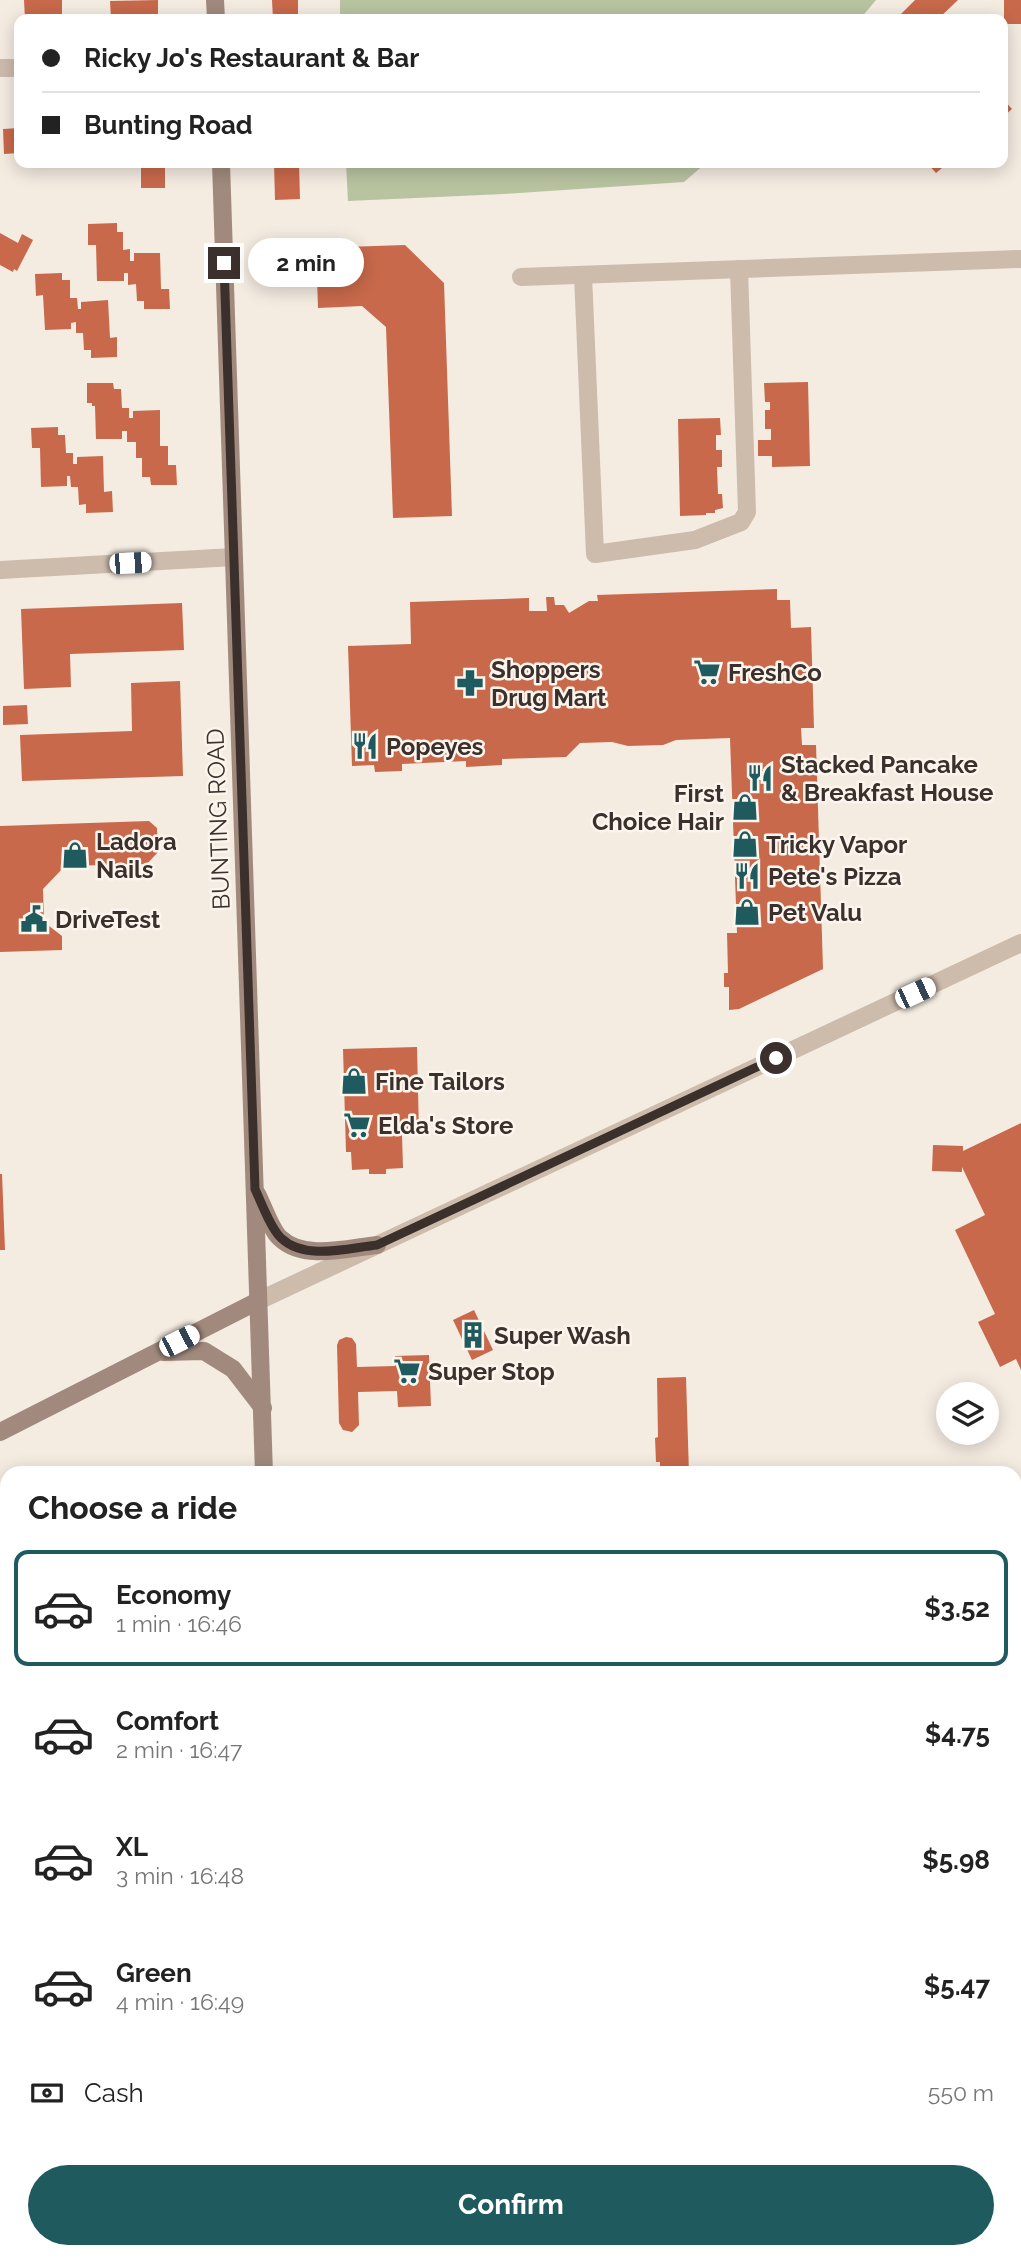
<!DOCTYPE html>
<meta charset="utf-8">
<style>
body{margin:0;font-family:Raleway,sans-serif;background:#f2f2f2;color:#222;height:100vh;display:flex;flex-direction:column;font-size:26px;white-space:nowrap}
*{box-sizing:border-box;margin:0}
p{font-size:23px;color:#767676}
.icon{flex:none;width:38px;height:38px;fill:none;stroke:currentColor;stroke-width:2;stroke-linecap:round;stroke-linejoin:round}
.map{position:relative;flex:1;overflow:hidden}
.panel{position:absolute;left:0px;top:1466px;width:1022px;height:793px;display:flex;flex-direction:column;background:#fff;border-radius:21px 21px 0 0;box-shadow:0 4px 18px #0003}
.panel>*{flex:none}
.banner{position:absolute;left:14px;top:14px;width:994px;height:154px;border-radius:14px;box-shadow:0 4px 18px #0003;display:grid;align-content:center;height:154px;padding:0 28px;background:#fff}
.tools{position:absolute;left:936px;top:1382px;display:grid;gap:14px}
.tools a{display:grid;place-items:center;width:63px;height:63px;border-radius:50%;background:#fff;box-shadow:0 4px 18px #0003;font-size:35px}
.end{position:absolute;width:32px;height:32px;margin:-16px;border:9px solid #3b302b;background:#fff;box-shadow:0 0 0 4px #fff}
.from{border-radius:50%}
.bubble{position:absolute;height:49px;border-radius:24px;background:#fff;box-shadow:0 4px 18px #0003;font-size:23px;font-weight:700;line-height:49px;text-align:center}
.car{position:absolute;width:21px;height:42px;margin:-21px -10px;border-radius:9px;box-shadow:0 0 5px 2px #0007;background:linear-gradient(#fff 24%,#345 0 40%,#fff 0 76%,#345 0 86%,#fff 0)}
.banner b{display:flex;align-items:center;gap:24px;height:66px;font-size:26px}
.banner b+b{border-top:2px solid #e0e0e0}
.banner i{width:18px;height:18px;background:#222}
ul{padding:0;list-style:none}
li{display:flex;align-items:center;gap:21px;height:116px;margin:0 14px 10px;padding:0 14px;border:4px solid transparent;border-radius:14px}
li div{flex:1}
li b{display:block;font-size:26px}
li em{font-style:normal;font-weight:700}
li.current{border-color:#1f5a5e}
li>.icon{width:63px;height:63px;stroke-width:1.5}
h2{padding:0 28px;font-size:32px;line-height:84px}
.pay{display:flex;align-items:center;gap:18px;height:77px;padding:0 28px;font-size:26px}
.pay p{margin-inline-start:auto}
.action{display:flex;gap:14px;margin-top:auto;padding:14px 28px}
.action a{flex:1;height:80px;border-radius:42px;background:#1f5a5e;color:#fff;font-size:28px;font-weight:700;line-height:80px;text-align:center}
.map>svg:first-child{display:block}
</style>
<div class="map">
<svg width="1021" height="2259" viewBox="0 0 1021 2259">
<rect width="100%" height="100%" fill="#f4ebe1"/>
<g fill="#b8c4a0">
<polygon points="340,0 876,0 860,19 340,19"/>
<polygon points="346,163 706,163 684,182 504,194 348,201"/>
<polygon points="1015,2158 1021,2158 1021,2259 799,2259 799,2252 1015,2252"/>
</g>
<g fill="#c8694b">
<polygon points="24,0 62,0 62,19 25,19"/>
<polygon points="158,0 158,19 111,19 110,1"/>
<polygon points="272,0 298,0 298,19 273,19"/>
<polygon points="915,0 958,0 938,19 896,19"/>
<rect x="1004" y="0" width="17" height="24"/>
<polygon points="1003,99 1012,109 1003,117"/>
<polygon points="19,128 19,153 4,154 3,129"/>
<polygon points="131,163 165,163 165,188 141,188 141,166 131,166"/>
<polygon points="274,163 299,163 300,199 275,200"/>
<polygon points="927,163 948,163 936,173"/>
<polygon points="117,223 117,232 123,232 123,250 130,249 130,261 134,261 134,253 160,253 161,289 169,289 170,309 144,309 144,301 137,301 136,284 128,285 128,273 124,273 124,281 97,281 96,245 88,245 88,224"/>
<polygon points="0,233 18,243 22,234 33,240 17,271 14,269 13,272 0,265"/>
<polygon points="405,245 444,283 452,516 393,518 386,327 362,306 318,308 316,248"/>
<polygon points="62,273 62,280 70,280 70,298 77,298 78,309 81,309 81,302 108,300 110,338 117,337 117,357 91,358 91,350 84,350 83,333 76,333 76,322 71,323 71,329 45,330 43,295 36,296 35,274"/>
<polygon points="808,382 810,466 772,467 772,456 758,456 758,440 771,440 771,429 765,429 765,410 770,410 770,402 765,402 764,383"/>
<polygon points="87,383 113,383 114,389 121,389 122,408 129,408 129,418 133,418 133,411 160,410 160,446 168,446 168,465 176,465 177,485 151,485 150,477 142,477 142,458 136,458 136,442 127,442 127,431 122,431 122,439 96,439 95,406 92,406 92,403 87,403"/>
<polygon points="720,418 721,435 716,435 716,450 722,450 722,467 717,467 718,494 722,494 723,508 715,510 715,513 706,513 706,515 680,516 678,419"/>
<polygon points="58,427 58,435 65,435 66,453 73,453 73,464 77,464 77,457 103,456 104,492 112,491 113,512 86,513 86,504 79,505 78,487 71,487 70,476 67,476 67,486 41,487 40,448 32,448 31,428"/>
<polygon points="777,589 777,600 790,600 791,628 811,627 814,728 801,728 802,745 816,745 823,969 739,1009 729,1010 729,987 724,987 724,973 728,973 727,933 737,933 730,738 676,740 663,745 628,746 612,742 580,743 566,757 502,759 502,765 466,767 466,761 402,764 402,771 375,772 374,765 352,766 348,646 411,644 410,602 529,598 529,611 547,611 546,597 554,597 555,605 564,605 569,613 589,601 598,601 597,595"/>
<polygon points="182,603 184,650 70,654 71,687 24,689 21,609"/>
<polygon points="180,681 183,776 22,781 20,735 132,731 131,683"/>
<polygon points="27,705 28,724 3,725 3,706"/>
<polygon points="149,821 157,828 158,852 147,864 65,866 43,889 44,922 62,936 62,950 0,952 0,826"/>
<polygon points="417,1047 419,1133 402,1134 403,1168 386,1169 386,1174 369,1174 369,1169 352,1170 351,1152 346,1152 343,1049"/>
<polygon points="1021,1123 1021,1370 1016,1359 1000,1367 978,1322 995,1314 955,1230 985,1215 962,1167 962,1172 932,1171 933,1145 963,1146 963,1151"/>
<polygon points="0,1174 2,1174 5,1250 0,1250"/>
<polygon points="474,1310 493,1350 472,1360 453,1320"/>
<polygon points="346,1337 352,1338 356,1344 357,1367 395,1366 395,1356 429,1355 431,1406 398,1407 397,1391 358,1392 359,1425 352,1432 343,1430 339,1423 337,1345 339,1340"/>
<polygon points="686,1377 689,1474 660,1474 660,1462 656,1462 655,1438 658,1437 657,1378"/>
<polygon points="469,1468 469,1474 349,1474 349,1471"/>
<rect x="1015" y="1740" width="6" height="129"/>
<rect x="0" y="1886" width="7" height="39"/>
<polygon points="1015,1928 1021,1928 1021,2134 1015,2135"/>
<polygon points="3,2011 7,2011 7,2196 0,2189 0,2132 4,2129 4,2112 0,2109 0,2032 4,2032"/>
<polygon points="7,2207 7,2252 201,2252 201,2259 0,2259 0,2214"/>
<polygon points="496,2252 564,2252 564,2259 497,2259"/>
</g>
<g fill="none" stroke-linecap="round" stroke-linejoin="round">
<g stroke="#cdbbac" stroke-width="18">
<polyline points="0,68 19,68"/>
<polyline points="583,275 595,554 695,540 741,522 747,512 739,269"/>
<polyline points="521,277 1021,259"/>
<polyline points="0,570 234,557"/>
</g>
<polyline stroke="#cdbbac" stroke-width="18" points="258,1301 1021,943"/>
<g stroke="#a18a7d" stroke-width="18">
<polyline points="215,0 216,19"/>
<polyline points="221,163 264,1474"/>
<path d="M 257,1194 C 263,1205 271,1230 280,1238 C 304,1261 348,1248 377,1245"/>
<polyline points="163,1352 204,1351 233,1369 263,1408"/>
<polyline points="0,1432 258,1301"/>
<polyline points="289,2252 289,2259"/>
</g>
</g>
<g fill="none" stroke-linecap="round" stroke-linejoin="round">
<path stroke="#3b302b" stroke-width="9" d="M 224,263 L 255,1189 C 261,1202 271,1229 281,1238 C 305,1261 348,1248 377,1245 L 776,1058"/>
</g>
<defs>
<symbol id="supermarket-bare" viewBox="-9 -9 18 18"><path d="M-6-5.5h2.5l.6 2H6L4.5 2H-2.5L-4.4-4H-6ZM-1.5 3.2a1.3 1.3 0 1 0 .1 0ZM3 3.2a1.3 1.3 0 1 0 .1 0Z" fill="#1f5a5e" stroke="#fbf5ee" stroke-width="2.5" paint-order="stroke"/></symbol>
<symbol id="pharmacy-bare" viewBox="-9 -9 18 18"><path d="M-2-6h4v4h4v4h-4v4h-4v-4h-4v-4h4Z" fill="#1f5a5e" stroke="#fbf5ee" stroke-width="2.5" paint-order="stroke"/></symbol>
<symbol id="restaurant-bare" viewBox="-9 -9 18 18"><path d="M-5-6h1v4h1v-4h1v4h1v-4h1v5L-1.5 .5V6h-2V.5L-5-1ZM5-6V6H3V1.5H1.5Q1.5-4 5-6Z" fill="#1f5a5e" stroke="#fbf5ee" stroke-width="2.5" paint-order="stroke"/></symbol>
<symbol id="shop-bare" viewBox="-9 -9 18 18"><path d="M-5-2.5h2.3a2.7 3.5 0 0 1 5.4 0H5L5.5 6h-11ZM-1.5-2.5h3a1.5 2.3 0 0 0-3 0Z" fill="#1f5a5e" stroke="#fbf5ee" stroke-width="2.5" paint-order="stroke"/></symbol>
<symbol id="civic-bare" viewBox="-9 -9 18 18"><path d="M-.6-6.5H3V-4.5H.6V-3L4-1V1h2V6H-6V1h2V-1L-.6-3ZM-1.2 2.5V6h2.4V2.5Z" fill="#1f5a5e" stroke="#fbf5ee" stroke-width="2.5" paint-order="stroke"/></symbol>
<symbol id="building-bare" viewBox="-9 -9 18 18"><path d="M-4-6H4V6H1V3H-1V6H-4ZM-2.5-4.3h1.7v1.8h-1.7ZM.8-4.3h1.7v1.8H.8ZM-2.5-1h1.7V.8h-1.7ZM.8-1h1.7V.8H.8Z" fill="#1f5a5e" stroke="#fbf5ee" stroke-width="2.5" paint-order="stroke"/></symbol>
</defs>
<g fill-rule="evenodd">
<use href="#supermarket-bare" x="688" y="653" width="38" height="38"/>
<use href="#pharmacy-bare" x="451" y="664" width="38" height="38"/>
<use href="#restaurant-bare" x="346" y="727" width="38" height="38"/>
<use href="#restaurant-bare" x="741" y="759" width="38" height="38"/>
<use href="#shop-bare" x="726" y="788" width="38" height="38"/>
<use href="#shop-bare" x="726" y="825" width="38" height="38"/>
<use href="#shop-bare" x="56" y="836" width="38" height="38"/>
<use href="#restaurant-bare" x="728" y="857" width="38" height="38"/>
<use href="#shop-bare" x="728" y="893" width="38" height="38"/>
<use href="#civic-bare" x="15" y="900" width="38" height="38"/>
<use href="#shop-bare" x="335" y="1062" width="38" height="38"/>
<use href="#supermarket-bare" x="338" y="1106" width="38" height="38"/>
<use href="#building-bare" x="454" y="1316" width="38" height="38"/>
<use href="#supermarket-bare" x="388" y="1352" width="38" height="38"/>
</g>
<g text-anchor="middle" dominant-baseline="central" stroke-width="5" stroke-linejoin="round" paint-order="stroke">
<g font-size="24" font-weight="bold" fill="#3b302b" stroke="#fbf5ee" text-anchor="start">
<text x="491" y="669">Shoppers<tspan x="491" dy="28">Drug Mart</tspan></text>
<text x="728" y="672">FreshCo</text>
<text x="386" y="746">Popeyes</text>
<text x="781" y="764">Stacked Pancake<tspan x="781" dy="28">&amp; Breakfast House</tspan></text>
<text x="724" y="793" text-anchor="end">First<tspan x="724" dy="28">Choice Hair</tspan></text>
<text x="96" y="841">Ladora<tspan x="96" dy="28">Nails</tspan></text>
<text x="766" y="844">Tricky Vapor</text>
<text x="768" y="876">Pete's Pizza</text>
<text x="768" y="912">Pet Valu</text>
<text x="55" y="919">DriveTest</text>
<text x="375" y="1081">Fine Tailors</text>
<text x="378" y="1125">Elda's Store</text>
<text x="494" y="1335">Super Wash</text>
<text x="428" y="1371">Super Stop</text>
</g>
<g font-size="24" fill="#3b302b" stroke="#fbf5ee">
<text transform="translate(218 819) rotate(-92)">BUNTING ROAD</text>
</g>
</g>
</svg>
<div class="tools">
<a><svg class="icon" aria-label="layers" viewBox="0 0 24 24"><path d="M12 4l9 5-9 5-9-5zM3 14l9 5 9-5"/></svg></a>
</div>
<i class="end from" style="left:776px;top:1058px"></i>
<i class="end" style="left:224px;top:263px"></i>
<div class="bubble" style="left:248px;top:238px;width:116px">2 min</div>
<i class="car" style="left:130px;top:563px;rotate:87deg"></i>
<i class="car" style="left:915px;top:993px;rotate:65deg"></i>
<i class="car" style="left:179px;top:1341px;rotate:63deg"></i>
<div class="banner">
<b><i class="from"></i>Ricky Jo's Restaurant &amp; Bar</b>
<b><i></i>Bunting Road</b>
</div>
<section class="panel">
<h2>Choose a ride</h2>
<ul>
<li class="current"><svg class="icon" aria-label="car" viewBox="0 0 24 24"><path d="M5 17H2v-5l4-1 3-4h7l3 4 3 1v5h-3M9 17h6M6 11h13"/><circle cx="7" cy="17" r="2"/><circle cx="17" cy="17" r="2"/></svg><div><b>Economy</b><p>1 min · 16:46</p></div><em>$3.52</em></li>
<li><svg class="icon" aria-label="car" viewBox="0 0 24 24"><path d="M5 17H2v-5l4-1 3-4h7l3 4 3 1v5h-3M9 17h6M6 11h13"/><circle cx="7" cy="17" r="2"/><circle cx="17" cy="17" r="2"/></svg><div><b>Comfort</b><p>2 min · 16:47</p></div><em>$4.75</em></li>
<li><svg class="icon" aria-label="car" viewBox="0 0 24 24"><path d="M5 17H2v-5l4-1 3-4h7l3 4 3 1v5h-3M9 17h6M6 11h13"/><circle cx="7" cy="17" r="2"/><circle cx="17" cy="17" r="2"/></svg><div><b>XL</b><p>3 min · 16:48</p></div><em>$5.98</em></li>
<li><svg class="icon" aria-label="car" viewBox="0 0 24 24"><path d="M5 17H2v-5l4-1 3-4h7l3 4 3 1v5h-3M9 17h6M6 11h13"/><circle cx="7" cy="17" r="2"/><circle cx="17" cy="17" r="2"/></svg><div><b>Green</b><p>4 min · 16:49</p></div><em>$5.47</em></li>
</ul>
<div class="pay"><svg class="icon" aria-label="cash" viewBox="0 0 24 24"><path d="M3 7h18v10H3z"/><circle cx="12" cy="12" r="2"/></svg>Cash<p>550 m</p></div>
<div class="action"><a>Confirm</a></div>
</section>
</div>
